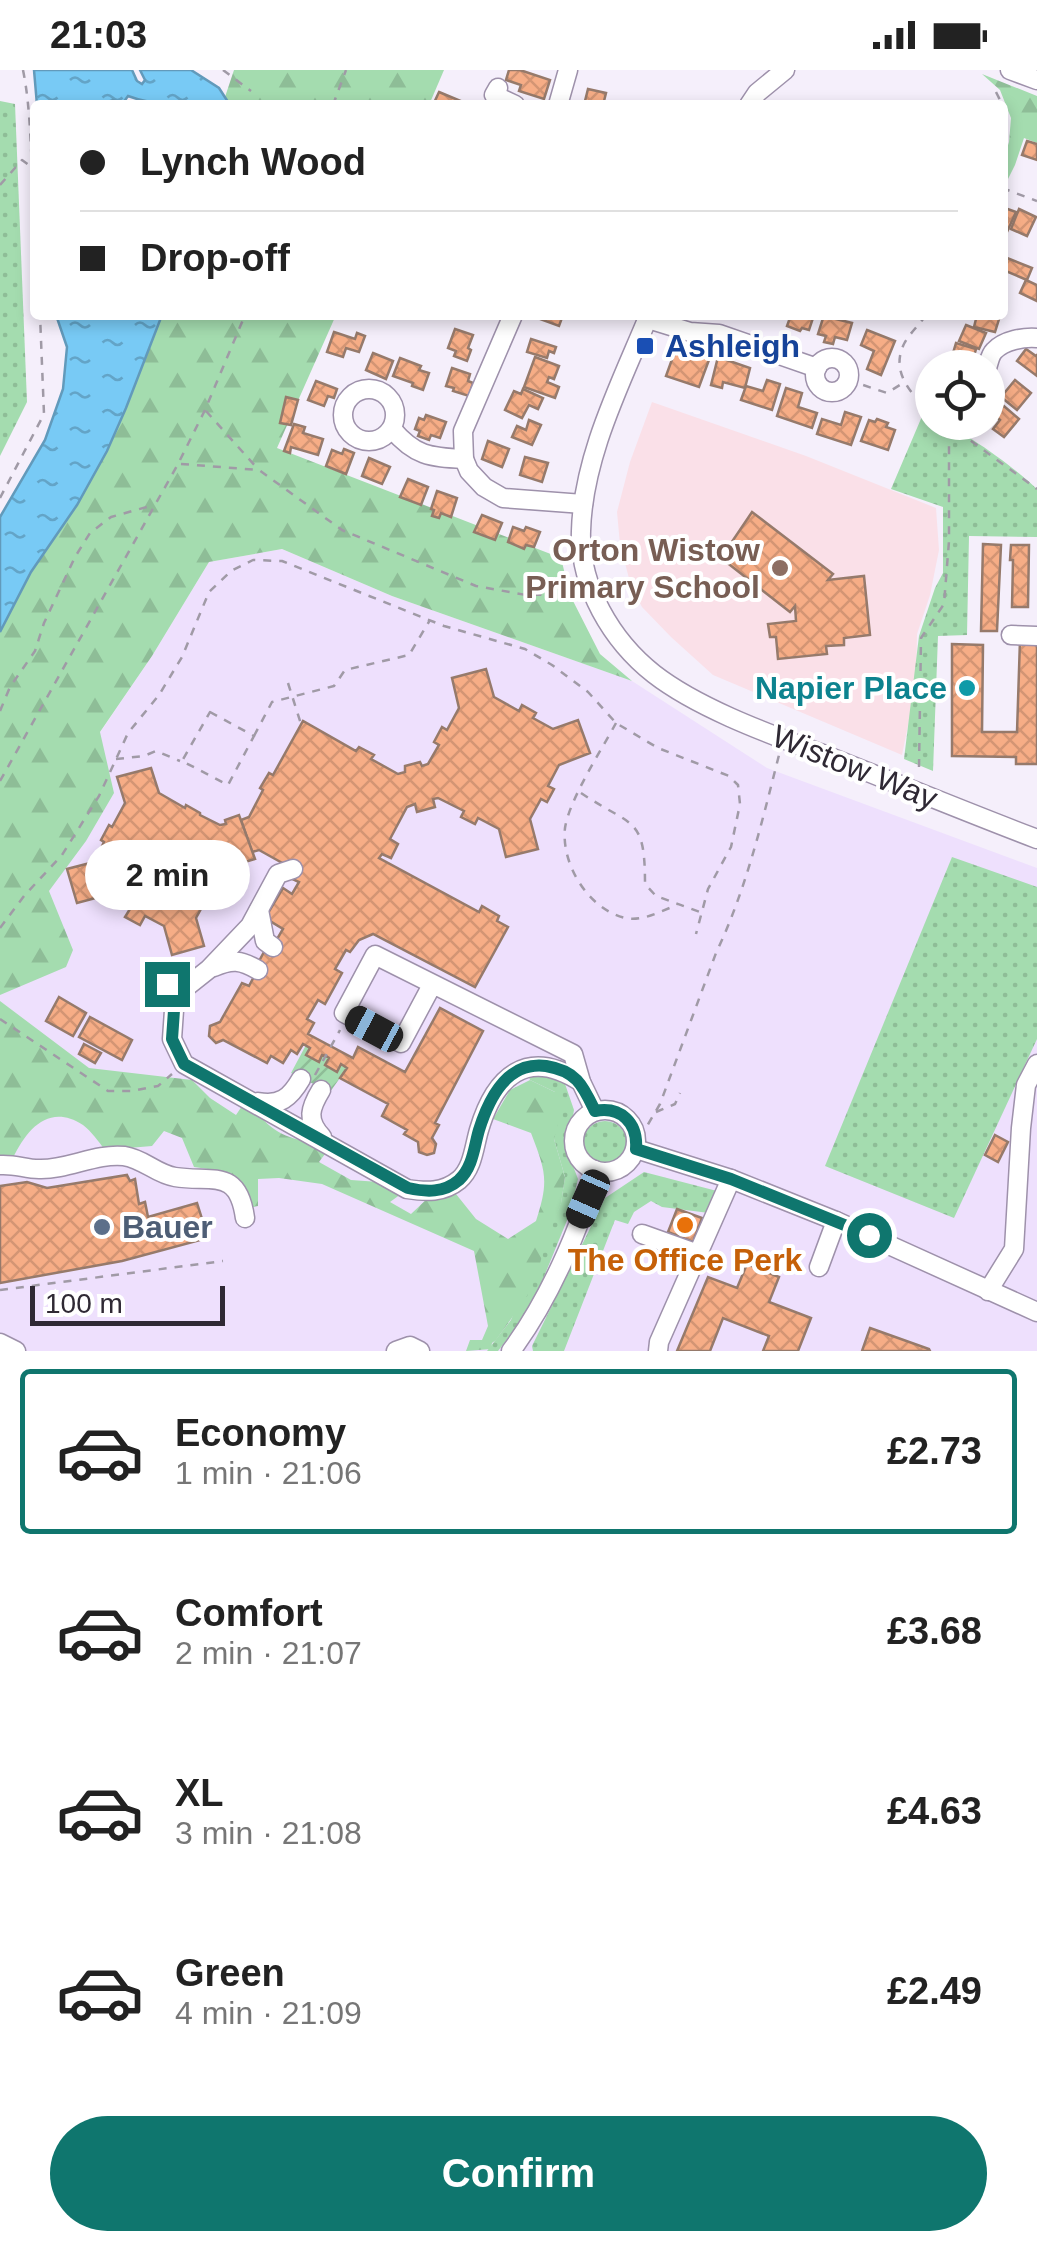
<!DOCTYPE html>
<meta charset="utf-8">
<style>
body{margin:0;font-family:Arial,sans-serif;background:#f2f2f2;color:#222;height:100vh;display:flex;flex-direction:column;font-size:38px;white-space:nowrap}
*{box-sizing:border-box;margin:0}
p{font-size:32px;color:#767676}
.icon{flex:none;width:55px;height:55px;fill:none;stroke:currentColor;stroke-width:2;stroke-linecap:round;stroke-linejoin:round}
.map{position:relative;height:1281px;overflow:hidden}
.details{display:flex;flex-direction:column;background:#fff;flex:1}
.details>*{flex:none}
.banner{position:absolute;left:30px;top:30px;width:978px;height:220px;border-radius:10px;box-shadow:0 5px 15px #0003;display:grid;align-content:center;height:220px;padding:0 50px;background:#fff}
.controls{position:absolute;left:915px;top:280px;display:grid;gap:20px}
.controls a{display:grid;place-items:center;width:90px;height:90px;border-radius:50%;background:#fff;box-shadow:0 5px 15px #0003;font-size:50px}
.scale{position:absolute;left:30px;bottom:25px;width:195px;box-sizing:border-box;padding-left:10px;border:5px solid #2f2934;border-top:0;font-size:28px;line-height:35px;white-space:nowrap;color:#2f2934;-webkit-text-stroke:8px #fff;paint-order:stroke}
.end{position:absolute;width:45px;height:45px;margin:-22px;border:12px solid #0f766e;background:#fff;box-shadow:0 0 0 5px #fff}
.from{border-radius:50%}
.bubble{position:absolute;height:70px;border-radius:35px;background:#fff;box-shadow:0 5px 15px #0003;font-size:32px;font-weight:700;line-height:70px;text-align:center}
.car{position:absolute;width:30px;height:60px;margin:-30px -15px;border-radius:12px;box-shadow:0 0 8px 2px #0007;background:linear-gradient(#222 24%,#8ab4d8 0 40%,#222 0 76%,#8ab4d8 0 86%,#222 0)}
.banner b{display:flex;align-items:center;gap:35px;height:95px;font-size:38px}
.banner b+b{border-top:2px solid #e0e0e0}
.banner i{width:25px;height:25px;background:#222}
ul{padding:18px 0 0;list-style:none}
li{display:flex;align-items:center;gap:30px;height:165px;margin:0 20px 15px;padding:0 30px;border:5px solid transparent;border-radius:10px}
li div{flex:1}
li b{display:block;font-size:38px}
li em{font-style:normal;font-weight:700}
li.selected{border-color:#0f766e}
li>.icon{width:90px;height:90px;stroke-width:1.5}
.button{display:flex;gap:20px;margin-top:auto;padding:20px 50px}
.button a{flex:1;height:115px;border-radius:60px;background:#0f766e;color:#fff;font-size:40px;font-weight:700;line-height:115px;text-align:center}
.status{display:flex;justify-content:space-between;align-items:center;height:70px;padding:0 50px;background:#fff;direction:ltr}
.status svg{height:28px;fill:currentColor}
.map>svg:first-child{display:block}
</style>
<div class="status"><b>21:03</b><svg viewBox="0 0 49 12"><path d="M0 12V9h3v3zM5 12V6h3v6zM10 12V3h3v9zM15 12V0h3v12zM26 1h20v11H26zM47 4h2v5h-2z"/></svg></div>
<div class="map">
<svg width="1037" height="1281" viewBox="0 0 1037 1281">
<defs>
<pattern id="grass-dots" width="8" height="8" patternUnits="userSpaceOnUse" patternTransform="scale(2.5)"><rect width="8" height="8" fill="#a4dcaf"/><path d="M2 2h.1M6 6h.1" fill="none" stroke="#8ebd97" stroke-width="1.8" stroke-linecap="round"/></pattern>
<pattern id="forest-firs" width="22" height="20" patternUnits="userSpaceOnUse" patternTransform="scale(2.5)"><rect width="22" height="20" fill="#a4dcaf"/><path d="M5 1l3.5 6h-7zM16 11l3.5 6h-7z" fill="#8ebd97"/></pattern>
<pattern id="garden-furrows" width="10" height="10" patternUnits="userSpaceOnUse" patternTransform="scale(2.5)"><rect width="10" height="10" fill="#a4dcaf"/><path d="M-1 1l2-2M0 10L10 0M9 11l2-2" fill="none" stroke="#8ebd97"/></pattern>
<pattern id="water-ripples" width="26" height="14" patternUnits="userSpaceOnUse" patternTransform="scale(2.5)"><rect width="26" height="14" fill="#78caf5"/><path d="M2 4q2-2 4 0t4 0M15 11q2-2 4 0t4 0" fill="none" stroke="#63a4c7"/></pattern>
<pattern id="building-cross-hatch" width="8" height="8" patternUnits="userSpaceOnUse" patternTransform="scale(2.5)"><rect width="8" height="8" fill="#f6ad86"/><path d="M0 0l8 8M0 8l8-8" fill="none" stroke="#d39574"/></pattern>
</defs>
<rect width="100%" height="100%" fill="#f5effb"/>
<polygon fill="#eee0fd" points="282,479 392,526 632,611 767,698 1037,798 1037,1281 0,1281 0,810 152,586 209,492"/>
<polygon fill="#fae0e8" points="652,332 806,386 936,438 939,480 930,525 917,564 916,616 902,685 713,605 671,567 642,537 631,516 620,474 617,442 630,392"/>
<g fill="url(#grass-dots)">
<polygon points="0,31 15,34 27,332 0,386"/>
<path d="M 923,344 L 932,349 L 932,352 C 958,354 1017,400 1037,419 L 1037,467 L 969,466 L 967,565 L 938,566 L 933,701 L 904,689 L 919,566 L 935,518 L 943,503 L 943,437 L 891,419 Z"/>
<polygon points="952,787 1037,817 1037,969 954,1148 825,1096"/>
<polygon points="527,1001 564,1011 574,1040 567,1080 578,1109 570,1143 539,1219 522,1250 498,1281 487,1281 511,1250 561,1133 565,1107 554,1069 555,1022 530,1010"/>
<circle cx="605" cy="1073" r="22"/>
<polygon points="644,1102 717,1121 709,1143 662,1137 651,1131 634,1142 628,1154 615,1150 564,1281 533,1281 532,1276 605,1128"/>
</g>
<g fill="url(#forest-firs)">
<polygon points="234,0 444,0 429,35 231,35 225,27"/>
<polygon points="982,4 1037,26 1037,73 1024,68 1015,95 1004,117 1003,116 1003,91 1009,72 1011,48 1000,20"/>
<polygon points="162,245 336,245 277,378 561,488 570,525 600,584 632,611 392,526 282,479 209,492 152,586 100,662 114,723 86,771 49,821 73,880 66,897 0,925 0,562 31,502 77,435 107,381 126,338"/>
<path d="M 0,931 L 89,998 L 192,1010 L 210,1028 L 236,1045 L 246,1030 C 271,1061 282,1069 321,1073 L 325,1084 L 319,1092 L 351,1110 L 393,1113 L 401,1124 L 390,1132 L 411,1144 L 429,1127 L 452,1119 L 476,1149 L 508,1169 L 536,1151 C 549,1111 546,1102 531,1063 L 493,1049 L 510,1020 L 530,1010 L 555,1022 L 564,1032 L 554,1069 L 565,1107 L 561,1134 L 546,1171 L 538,1201 L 526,1228 L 496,1270 L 492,1273 L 491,1279 L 466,1281 L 470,1270 L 482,1270 L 488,1256 L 474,1181 L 322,1114 L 279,1108 L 258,1109 L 258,1136 L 248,1138 L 235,1113 L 208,1099 L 194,1097 L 182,1068 L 164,1061 L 152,1076 L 105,1080 C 99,1072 91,1061 83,1055 C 49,1033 27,1059 13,1088 L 0,1089 Z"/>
</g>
<polygon fill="url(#garden-furrows)" points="306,975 310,978 307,985 318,991 322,985 329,988 325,996 336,1002 341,994 347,998 330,1022 291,1003"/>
<g fill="url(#water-ripples)" stroke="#629abb" stroke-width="2.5">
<path d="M 34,0 L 132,0 L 137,11 L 142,14 L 145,10 L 140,0 L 191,0 L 219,18 L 230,35 C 196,35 160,38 128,26 L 123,33 L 113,30 L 99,35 L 37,35 Z"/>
<polygon points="56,245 162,245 126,338 107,381 77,435 31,502 0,562 0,447 45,370 63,319 67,277"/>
</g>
<g fill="url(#building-cross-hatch)" stroke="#967a6b" stroke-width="2.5">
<polygon points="509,0 520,0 550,10 544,29 519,21 521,15 506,10"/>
<polygon points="588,19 606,23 603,35 584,35"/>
<polygon points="439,22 463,32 462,35 433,35"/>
<polygon points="1027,71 1037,74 1037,90 1022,85"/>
<polygon points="1002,137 1016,142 1007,162 1002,160"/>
<polygon points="1019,139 1036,147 1027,166 1011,159"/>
<polygon points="1002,186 1032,198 1027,210 1006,201 1002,209"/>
<polygon points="1026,210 1037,215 1037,231 1020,223"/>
<polygon points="541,245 563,245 559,256 540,249"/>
<polygon points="791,245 814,245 809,260 802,258 800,261 787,256"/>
<polygon points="824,245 837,245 836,249 852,253 847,270 835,267 833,274 824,272 826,266 818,264"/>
<polygon points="977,245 1000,246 995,262 974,257"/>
<polygon points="966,255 986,263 979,279 959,271"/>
<polygon points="455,259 473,265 468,278 471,280 467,291 454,286 456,281 448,278"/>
<polygon points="867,260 895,271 881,305 867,299 874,281 861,275"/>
<polygon points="334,262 355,269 357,263 365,266 359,282 346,278 343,287 327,282"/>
<polygon points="531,269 556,277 554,283 549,281 547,288 527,282"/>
<polygon points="956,273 976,279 971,296 951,290"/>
<polygon points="701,275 713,279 699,317 666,306 675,281 696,288"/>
<polygon points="1026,279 1036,286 1037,285 1037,306 1017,291"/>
<polygon points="373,283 393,291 386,309 366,300"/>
<polygon points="535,287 559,296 554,309 549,307 547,312 559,317 555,328 524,317"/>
<polygon points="718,287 750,298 745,318 723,312 722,318 711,315"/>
<polygon points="400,288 421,296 419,300 429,303 423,320 412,316 413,313 393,306"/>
<polygon points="452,298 470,304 468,311 473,313 469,326 453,321 454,318 446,316"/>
<polygon points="767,310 780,314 772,340 741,330 746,316 763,321"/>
<polygon points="1015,310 1031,323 1017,340 1001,327"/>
<polygon points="316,311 337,319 334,328 328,326 324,336 308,330"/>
<polygon points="786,318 802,323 798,337 817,343 812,358 777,346"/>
<polygon points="523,319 543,328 538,339 529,335 522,348 505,340 514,321 521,324"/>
<polygon points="286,327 298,330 291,355 280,353"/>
<polygon points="998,331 1019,349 1004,367 993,359 1000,350 990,341"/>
<polygon points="845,342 861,347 851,375 817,364 822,349 841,355"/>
<polygon points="426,345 446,352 440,368 431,365 429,370 418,366 420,361 415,359 419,348 424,350"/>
<polygon points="877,349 888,353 886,357 895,360 888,380 861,371 869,350 875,352"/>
<polygon points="529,350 541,355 532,375 512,367 517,356 526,360"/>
<polygon points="294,354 305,357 303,363 323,369 318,385 291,377 290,383 284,381"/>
<polygon points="488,371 509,379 502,397 482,389"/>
<polygon points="344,379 354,383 346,404 326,396 332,380 342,384"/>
<polygon points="525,387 548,393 542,412 520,405"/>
<polygon points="369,388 390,397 382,414 362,406"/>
<polygon points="408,409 428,417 421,435 400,427"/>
<polygon points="437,421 457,428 451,447 441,443 439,448 432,446 434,440 431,439"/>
<polygon points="752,442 833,504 828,510 864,506 870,565 844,568 844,575 826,576 827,584 778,589 776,567 770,567 768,554 796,551 795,536 790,542 721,488"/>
<polygon points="482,445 502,453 495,470 474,462"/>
<polygon points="513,457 524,461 526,457 540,462 534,477 526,475 524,479 508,472"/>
<polygon points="983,474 1001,475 997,561 981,561"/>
<polygon points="1011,475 1029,475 1028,537 1012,537 1013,490 1010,490"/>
<polygon points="1020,570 1037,570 1037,694 1016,694 1016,687 952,686 952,574 983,575 982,662 1017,662"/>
<polygon points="486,599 494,627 519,641 522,635 536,643 533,648 553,659 578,650 590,683 559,695 548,716 554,719 547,732 541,729 530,749 538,779 506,787 499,759 478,748 475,754 461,747 464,741 438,728 433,729 435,737 417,742 415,734 407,737 390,769 398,774 391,788 382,784 379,788 479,842 482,836 499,846 497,851 508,857 475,917 373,864 359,870 350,882 346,880 335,899 342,903 325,934 318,930 307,949 314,953 308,964 353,988 358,977 405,1002 440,938 483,961 435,1053 439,1055 432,1068 436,1074 434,1083 427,1085 419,1082 418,1072 404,1064 407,1060 382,1046 388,1034 340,1008 347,998 341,994 337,1002 325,995 329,988 326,986 322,985 319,992 306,985 310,978 303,974 297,984 291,980 283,993 271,986 267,993 223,970 216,973 209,966 210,956 220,952 242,913 249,916 259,897 257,895 265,880 269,883 283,859 265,848 283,818 292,824 299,812 288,807 293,799 259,780 252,782 241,750 249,747 263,720 260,718 269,703 273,705 303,651 356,681 359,677 374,685 371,689 398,704 405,702 405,696 420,692 422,696 428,694 439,675 434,672 442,657 447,660 459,638 452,608"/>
<polygon points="151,698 159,723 185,738 186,735 200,743 200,745 220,755 226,754 225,750 239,745 255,789 238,794 236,788 229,790 215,815 222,819 215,832 207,828 196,848 204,876 172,885 164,856 145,846 140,855 125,847 130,839 103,826 77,833 67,799 94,792 104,772 101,770 109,755 112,757 125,733 117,707"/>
<polygon points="59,927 86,943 73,966 46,951"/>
<polygon points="90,947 132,970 122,990 79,967"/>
<polygon points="84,974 101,983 95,993 79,984"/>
<polygon points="995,1065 1008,1072 998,1092 985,1085"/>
<polygon points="127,1105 130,1111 135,1109 139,1134 145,1132 148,1147 197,1133 208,1168 122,1191 0,1213 0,1116 27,1112 47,1118"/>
<polygon points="677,1139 702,1148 693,1172 668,1162"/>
<polygon points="747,1194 779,1207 769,1232 811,1248 798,1281 763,1281 769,1266 723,1248 710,1281 677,1281 708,1207 737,1218"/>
<polygon points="870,1258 929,1279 930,1281 862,1281"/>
</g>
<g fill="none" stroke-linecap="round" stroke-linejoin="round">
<defs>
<g id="minor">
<polyline points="1010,0 1037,10"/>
<polyline points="498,18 494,25 515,35"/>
<polyline points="558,35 568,0"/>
<polyline points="749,35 757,23 785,0"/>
<polyline points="513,245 463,361 464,389 469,401 484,417 503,428 583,434"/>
<path d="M 649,245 C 621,313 583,386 581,461 C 579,516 612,571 654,604 C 699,639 772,665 825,685 C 896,713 966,742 1037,769"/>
<polyline points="648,249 690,262 719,264 817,298"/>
<circle cx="832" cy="305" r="17"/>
<path d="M 987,298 C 989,292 990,285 994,281 C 1004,270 1024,267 1037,268"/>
<circle cx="369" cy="345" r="26"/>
<path d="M 392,359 C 415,386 429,387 464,389"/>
<polyline points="1011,565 1037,566"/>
<path d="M 293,799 L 278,804 L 250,856 L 209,899 L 175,926 L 172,969 L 184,994 L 407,1119 C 426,1122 443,1123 459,1110 C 473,1098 474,1077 479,1060 C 495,1006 527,977 581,1012"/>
<polyline points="259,840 265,871 273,877"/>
<path d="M 214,897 C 232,889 241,890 258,900"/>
<polyline points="432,915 401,973 344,943 375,885 573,984 581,1012 595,1041"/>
<path d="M 321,1020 C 310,1038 306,1050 322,1067"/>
<path d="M 258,1032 C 280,1036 290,1028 301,1009"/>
<circle cx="605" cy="1071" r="31"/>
<polyline points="636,1079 731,1109 836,1151 1037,1242"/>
<path d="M 0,1095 C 16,1094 25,1099 39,1099 C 67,1100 96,1083 124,1086 C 144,1089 156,1104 175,1107 C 212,1113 238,1097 245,1148"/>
<polyline points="642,1164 698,1184"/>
<polyline points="819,1197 836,1151"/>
<polyline points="988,1221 1014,1179 1021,1058 1026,1015 1037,994"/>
<polyline points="0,1273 16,1281"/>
<polyline points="396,1281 410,1276 420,1281"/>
<path d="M 511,1281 C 546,1234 582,1158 595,1100"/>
<polyline points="658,1281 659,1272 731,1109"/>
</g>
</defs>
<use href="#minor" stroke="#9e91ab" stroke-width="21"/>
<g stroke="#a09aa6" stroke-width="2.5" stroke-dasharray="8 8" stroke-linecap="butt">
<path d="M 23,0 C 32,44 30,92 35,137"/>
<polyline points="223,0 251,21"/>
<polyline points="996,22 1002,34"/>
<polyline points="333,35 346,0"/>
<polyline points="1002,36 1007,46 1002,79"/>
<polyline points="0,115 22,90 29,95"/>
<polyline points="1002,118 1037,131"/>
<path d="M 926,245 C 920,254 911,262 905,272 C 889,301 911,325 932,343"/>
<polyline points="848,310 887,323 903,313"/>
<polyline points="206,341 257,398"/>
<polyline points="945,352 1037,419"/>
<polyline points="181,394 259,400 342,460 476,516 526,525 576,524"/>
<polyline points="0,428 44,344 40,245"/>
<polyline points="288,613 301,654"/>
<polyline points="0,641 10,617 35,581 44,553 75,487 90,463 111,447 154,435"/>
<polygon points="210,642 254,666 228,715 182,691"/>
<path d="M 616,653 C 602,679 569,730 565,758 C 561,794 588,839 625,848 C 642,852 661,841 677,835"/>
<polyline points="254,666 272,632 334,616 345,600 409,585 430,550"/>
<polyline points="116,689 144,686 156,681 180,691"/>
<polyline points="919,697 921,568 944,534 949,471 949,356"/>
<polyline points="0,711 178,394 205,340 245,245"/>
<path d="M 581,723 C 633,758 645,745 645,814 L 656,826 L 700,842"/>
<polyline points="0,858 24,826 62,785 99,726 128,663 159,625 182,587 209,522 231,501 253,490 282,491 444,556 525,579 552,595 588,622 616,653 658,678 729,706 738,715 740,734 731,777 708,819 696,864"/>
<polyline points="0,949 108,1021 132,1021 158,1016 172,1004"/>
<polyline points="315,1005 340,960"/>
<polyline points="656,1042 675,1034 680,1023"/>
<path d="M 633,1057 L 647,1056 L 660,1034 L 716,883 C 746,820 762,752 779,685"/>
<polyline points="0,1220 223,1191"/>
</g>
<use href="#minor" stroke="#fff" stroke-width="18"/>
</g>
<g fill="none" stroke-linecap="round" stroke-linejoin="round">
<path stroke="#0f766e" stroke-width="12" d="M 167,914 L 175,926 L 172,969 L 184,994 L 408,1118 C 426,1122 444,1123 459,1110 C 473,1097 474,1077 479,1060 C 489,1028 507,991 546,996 C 577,1001 583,1016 595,1041 C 621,1036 638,1053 636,1079 L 731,1109 L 869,1165"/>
</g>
<rect fill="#1a4fb4" stroke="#fff" stroke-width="4" x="635" y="266" width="20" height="20" rx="5"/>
<circle fill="#8d6e63" stroke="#fff" stroke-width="4" cx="780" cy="498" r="10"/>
<circle fill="#0f9aa8" stroke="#fff" stroke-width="4" cx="967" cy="618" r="10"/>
<circle fill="#e8710a" stroke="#fff" stroke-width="4" cx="685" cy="1155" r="10"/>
<circle fill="#5c6f8a" stroke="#fff" stroke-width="4" cx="102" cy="1157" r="10"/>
<g text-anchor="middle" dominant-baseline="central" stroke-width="8" stroke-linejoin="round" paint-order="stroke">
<g font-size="32" font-weight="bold" fill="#164399" stroke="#fff" text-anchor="start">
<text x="665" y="276">Ashleigh</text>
</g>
<g font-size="32" font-weight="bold" fill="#785e54" stroke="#fff" text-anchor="end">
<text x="760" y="480">Orton Wistow<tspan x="760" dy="37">Primary School</tspan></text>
</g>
<g font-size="32" font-weight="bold" fill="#0d838f" stroke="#fff" text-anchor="end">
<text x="947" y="618">Napier Place</text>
</g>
<g font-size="32" fill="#2f2934" stroke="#fff">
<text transform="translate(855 697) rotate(22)">Wistow Way</text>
</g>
<g font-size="32" font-weight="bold" fill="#4e5e75" stroke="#fff" text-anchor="start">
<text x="122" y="1157">Bauer</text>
</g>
<g font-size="32" font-weight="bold" fill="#c56008" stroke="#fff">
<text x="685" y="1190">The Office Perk</text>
</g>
</g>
</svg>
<div class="controls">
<a><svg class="icon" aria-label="locate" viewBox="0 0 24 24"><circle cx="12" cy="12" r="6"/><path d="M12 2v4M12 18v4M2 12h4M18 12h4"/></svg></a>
</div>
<div class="scale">100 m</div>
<i class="end from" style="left:869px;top:1165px"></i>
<i class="end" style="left:167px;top:914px"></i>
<div class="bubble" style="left:85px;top:770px;width:165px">2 min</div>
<i class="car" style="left:374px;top:959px;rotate:298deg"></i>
<i class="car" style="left:588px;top:1129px;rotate:204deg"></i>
<div class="banner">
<b><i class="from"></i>Lynch Wood</b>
<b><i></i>Drop-off</b>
</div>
</div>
<section class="details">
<ul>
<li class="selected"><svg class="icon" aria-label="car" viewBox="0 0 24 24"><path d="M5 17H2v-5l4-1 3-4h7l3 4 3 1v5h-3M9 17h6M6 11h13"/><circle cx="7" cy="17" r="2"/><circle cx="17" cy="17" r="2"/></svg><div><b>Economy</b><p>1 min · 21:06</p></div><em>£2.73</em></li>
<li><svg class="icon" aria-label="car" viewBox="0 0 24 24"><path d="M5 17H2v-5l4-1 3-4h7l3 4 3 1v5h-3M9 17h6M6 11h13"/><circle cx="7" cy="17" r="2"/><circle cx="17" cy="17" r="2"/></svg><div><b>Comfort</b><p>2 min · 21:07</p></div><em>£3.68</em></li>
<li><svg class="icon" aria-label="car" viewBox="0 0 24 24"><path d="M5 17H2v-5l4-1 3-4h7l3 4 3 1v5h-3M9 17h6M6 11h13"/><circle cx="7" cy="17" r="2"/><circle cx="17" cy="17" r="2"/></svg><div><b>XL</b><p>3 min · 21:08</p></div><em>£4.63</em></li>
<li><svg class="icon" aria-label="car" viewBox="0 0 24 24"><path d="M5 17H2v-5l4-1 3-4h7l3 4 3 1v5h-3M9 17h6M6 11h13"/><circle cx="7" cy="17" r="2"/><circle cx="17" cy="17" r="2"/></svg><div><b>Green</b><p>4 min · 21:09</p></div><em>£2.49</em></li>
</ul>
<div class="button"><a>Confirm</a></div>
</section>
